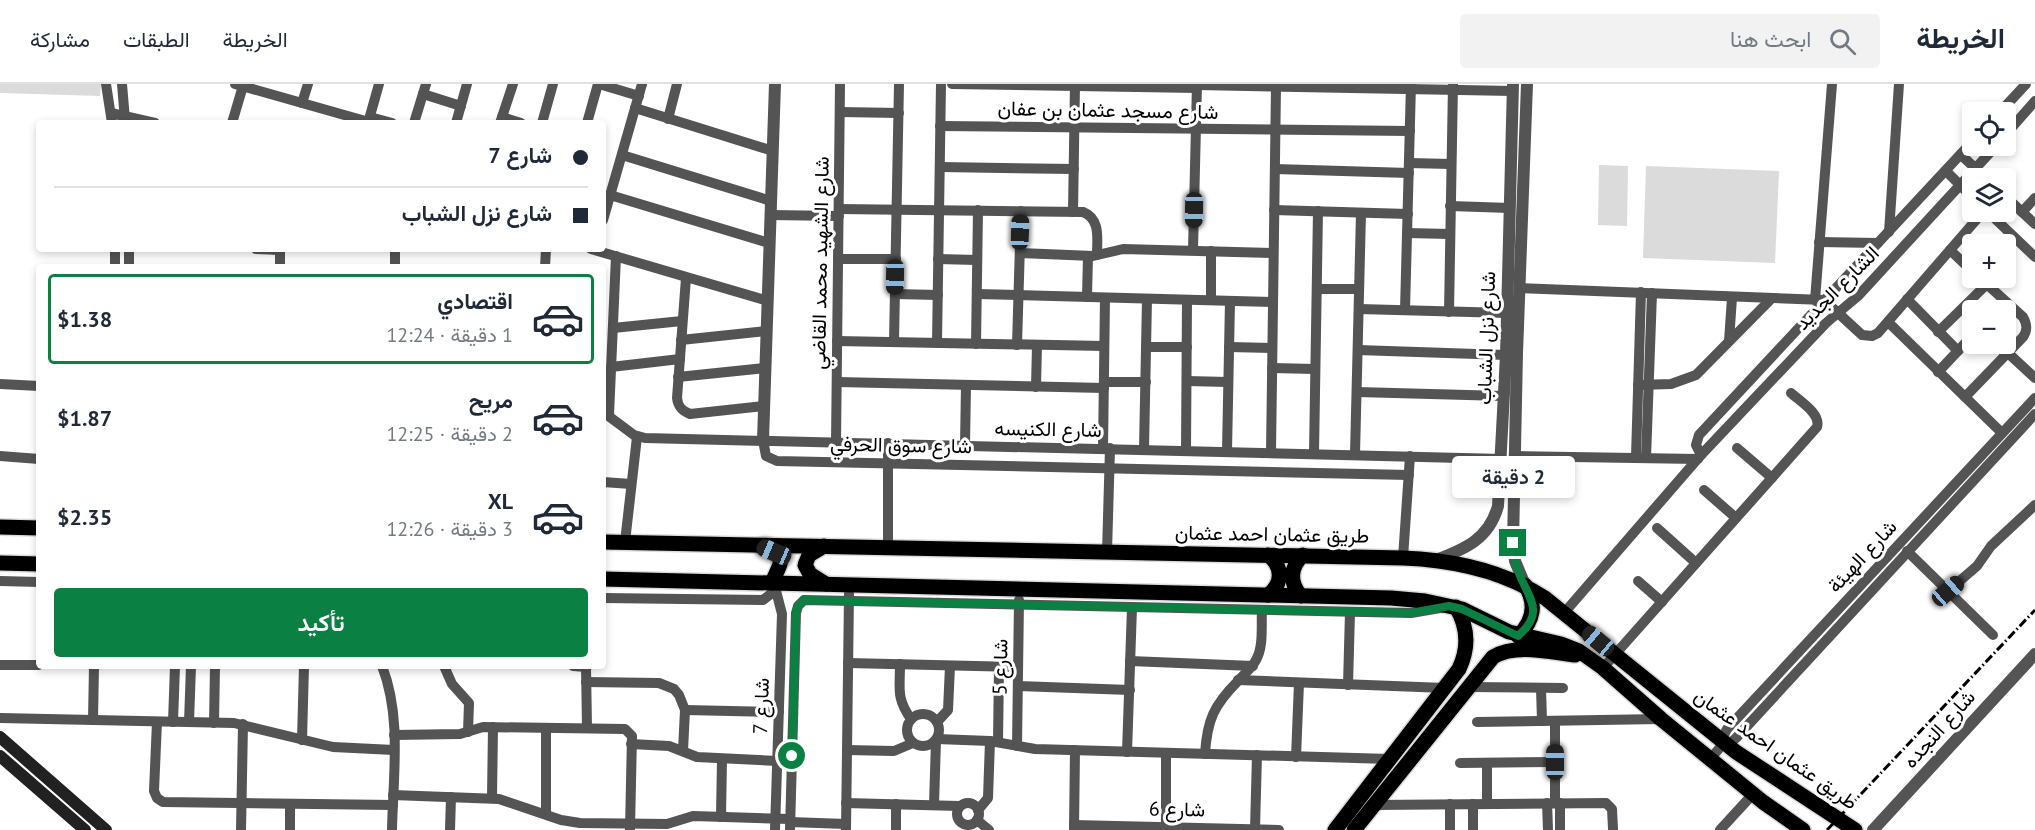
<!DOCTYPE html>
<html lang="ar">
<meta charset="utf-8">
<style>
body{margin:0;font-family:"PT Sans",Vazirmatn,sans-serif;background:#f2f2f3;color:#1f2937;direction:rtl;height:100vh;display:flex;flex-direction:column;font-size:22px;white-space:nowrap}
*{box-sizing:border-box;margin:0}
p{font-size:20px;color:#747a83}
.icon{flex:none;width:33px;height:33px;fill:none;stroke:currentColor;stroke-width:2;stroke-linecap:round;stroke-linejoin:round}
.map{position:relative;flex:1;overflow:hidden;direction:ltr}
.sheet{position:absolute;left:36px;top:180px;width:570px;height:405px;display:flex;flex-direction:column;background:#fff;border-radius:6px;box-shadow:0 3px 9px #0003;direction:rtl}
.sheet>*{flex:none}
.guide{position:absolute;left:36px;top:36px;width:570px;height:132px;border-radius:6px;box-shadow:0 3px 9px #0003;direction:rtl;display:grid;align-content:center;height:132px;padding:0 18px;background:#fff}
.controls{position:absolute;left:1962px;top:18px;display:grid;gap:12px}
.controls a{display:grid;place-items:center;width:54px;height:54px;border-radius:6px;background:#fff;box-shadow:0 3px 9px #0003;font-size:30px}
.end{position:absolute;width:27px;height:27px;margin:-14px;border:8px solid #0b8043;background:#fff;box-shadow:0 0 0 3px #fff}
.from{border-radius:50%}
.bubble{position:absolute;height:42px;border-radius:6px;background:#fff;box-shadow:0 3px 9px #0003;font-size:20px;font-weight:600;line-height:42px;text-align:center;direction:rtl}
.car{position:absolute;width:18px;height:36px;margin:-18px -9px;border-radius:8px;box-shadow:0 0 4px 2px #0007;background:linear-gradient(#222 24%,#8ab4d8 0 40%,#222 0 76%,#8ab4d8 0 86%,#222 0)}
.guide b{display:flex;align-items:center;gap:21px;height:57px;font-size:22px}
.guide b+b{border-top:2px solid #e0e1e3}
.guide i{width:15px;height:15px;background:#1f2937}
ul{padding:10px 0 0;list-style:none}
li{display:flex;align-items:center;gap:18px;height:90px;margin:0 12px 9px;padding:0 6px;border:3px solid transparent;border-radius:6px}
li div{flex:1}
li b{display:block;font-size:22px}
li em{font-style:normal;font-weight:600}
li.selected{border-color:#0b8043}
li>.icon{width:54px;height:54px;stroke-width:1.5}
.button{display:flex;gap:12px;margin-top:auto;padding:12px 18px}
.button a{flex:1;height:69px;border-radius:6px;background:#0b8043;color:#fff;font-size:24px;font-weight:600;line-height:69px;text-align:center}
header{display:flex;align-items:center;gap:36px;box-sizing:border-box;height:84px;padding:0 30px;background:#fff;border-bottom:2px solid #e0e1e3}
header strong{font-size:28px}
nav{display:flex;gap:33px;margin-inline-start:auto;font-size:21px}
.search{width:420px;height:54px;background:#f2f2f3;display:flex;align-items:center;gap:15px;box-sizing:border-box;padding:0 21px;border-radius:6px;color:#747a83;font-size:22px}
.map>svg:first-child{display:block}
</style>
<header>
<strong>الخريطة</strong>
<div class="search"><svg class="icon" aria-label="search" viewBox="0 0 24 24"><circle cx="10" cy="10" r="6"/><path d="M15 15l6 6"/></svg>ابحث هنا</div>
<nav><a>الخريطة</a><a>الطبقات</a><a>مشاركة</a></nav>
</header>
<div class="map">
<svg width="2035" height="746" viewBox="0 0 2035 746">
<rect width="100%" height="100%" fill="#fff"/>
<g fill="#dbdbdb">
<polygon points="0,0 101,0 100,12 0,9"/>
<polygon points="1599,81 1628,82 1627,142 1598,141"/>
<polygon points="1646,82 1779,87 1775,179 1643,174"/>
</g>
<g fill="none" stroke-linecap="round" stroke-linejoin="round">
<defs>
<g id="primary">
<polyline points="0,443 39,444"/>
<path d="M 603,458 L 1403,474 C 1454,476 1502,486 1545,514 L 1736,668 L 1855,746"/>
<path d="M 760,462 C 789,475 781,476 772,499"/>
<polyline points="824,462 809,471 805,481 810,490 826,500"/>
<path d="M 1268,471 C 1283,482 1283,500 1268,511"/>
<polyline points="0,479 39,480"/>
<polyline points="603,495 1391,514 1425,517 1462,525 1509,548 1561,560 1579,567 1603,584 1661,635 1763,718 1803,746"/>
<path d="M 1301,512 C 1289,499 1290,483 1303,471"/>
<path d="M 1518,552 C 1534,537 1537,520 1525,501"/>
<path d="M 1335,746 L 1459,585 C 1469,564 1468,543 1456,523"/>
<path d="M 1354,746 L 1493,573 C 1515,559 1550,568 1575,571"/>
</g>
</defs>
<use href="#primary" stroke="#dbdbdb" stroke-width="18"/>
<g stroke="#545454" stroke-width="10">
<polyline points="106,0 112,39"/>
<polyline points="122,0 125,36"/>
<polyline points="235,0 369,38"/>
<polyline points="599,0 639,12"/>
<polyline points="952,0 1197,4"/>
<polyline points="1197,1 1513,7"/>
<polyline points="423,10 461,22"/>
<polyline points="302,19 308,0"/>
<polyline points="635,24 773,67"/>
<polyline points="840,28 899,29"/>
<polyline points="2000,28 2026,0"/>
<polyline points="111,29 155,39"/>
<polyline points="370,33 392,39"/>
<polyline points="502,33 521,39"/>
<polyline points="668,35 677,0"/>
<polyline points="232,39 243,2"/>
<polyline points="368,39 379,0"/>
<polyline points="414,39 426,0"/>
<polyline points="456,39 467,0"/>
<polyline points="500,39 513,0"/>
<polyline points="542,39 553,0"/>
<polyline points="587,39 598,0"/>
<polyline points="940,42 1410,47"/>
<polyline points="2006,50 2035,17"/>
<polyline points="622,71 771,117"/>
<polyline points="1961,71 1986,94"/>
<polyline points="1409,79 1451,80"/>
<polyline points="940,83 1074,85"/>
<polyline points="1275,85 1409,89"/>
<polyline points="1946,87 1972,113"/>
<polyline points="610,111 769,159"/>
<polyline points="2006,113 2035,140"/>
<polyline points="1450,122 1510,124"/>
<path d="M 839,125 L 1083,128 C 1101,135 1097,155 1097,171"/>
<polyline points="1274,126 1408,130"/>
<polyline points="1073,128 1075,0"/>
<polyline points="1988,128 2035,173"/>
<polyline points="2022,128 2035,114"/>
<polyline points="770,131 839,132"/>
<polyline points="603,136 642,0"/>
<polyline points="1889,148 1899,0"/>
<polyline points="1407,149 1450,150"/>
<polyline points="1819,158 1878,159"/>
<polyline points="115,165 115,183"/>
<polyline points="129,165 129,183"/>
<polyline points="256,165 280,166"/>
<polyline points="591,165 768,217"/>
<polyline points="1193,166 1197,0"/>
<polyline points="1950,166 1972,187"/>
<polyline points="1020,169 1093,172 1123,165 1273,169"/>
<polyline points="838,175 896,175"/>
<polyline points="938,175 977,176"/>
<polyline points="280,183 280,165"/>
<polyline points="395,183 395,165"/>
<polyline points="545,183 546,165"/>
<path d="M 686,194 L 677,314 C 678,323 682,327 690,330 L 764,322"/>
<polyline points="1519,204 1824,216 1862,251 1872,252 1878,249 1983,128"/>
<polyline points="1317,205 1359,205"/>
<polyline points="895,210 938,211"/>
<polyline points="977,210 1273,218"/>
<polyline points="1087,213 1088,172"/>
<polyline points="1907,215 1958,267"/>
<polyline points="1211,216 1211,167"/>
<polyline points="1815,216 1832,0"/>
<polyline points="1359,225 1507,229"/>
<polyline points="1405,226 1411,0"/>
<polyline points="1449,228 1453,0"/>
<polyline points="1888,238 2002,349"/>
<polyline points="613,244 682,237"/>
<polyline points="1938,248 1987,200"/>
<polyline points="681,256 767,247"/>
<polyline points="837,257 1104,262"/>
<polyline points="1729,257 1732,214"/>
<polyline points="894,258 899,0"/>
<polyline points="937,259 941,0"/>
<polyline points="976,260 978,126"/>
<polyline points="1017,261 1021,127"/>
<polyline points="1146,263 1187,263"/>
<polyline points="1229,263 1272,264"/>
<polyline points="1358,266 1506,271"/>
<polyline points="2008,269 2035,294"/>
<polyline points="611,283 680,275"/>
<polyline points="1272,284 1315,285"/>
<polyline points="1938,288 1972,252"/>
<polyline points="678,293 765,284"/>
<polyline points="1187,297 1228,298"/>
<polyline points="837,298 1104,304"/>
<polyline points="1104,298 1146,298"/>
<polyline points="0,300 39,302"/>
<polyline points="1638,301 1671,300 1696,291 1771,215"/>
<polyline points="1036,303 1037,261"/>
<polyline points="1357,308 1504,312"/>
<path d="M 1965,313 L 2023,253 C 2028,246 2027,240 2023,233 L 1980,194"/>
<polyline points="603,328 634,351 645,354 1502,375"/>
<polyline points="609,331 616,172"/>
<polyline points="763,356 766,372 777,377 1409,391"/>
<polyline points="836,359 840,0"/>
<polyline points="965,361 966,301"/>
<polyline points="1103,364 1105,214"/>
<polyline points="1737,364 1772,394"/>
<polyline points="1144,365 1147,215"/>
<polyline points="1186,366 1187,216"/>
<polyline points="1227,367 1230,217"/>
<polyline points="1271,368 1276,2"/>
<polyline points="1314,369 1318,127"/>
<polyline points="1355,370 1361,129"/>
<polyline points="1701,371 1696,361 1699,351 1972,58"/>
<polyline points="0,372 39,375"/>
<polyline points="1515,372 1698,375"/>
<polyline points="1636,373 1641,208"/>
<polyline points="1646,374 1652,209"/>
<polyline points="603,398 631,400"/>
<polyline points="1704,406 1736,434"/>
<polyline points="1657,444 1696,479"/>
<polyline points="625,458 637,353"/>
<polyline points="888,463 888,359"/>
<polyline points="1907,467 1993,551"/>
<polyline points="1107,468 1110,364"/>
<polyline points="1403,474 1410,372"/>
<polyline points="0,497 39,498"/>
<polyline points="1638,497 1662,518"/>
<polyline points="774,499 782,530 775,746"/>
<polyline points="1948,507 1977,482 1991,462 2035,421"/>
<polyline points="603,514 763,516 772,509 772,499"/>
<polyline points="1564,529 1701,371 1826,239 1858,212 1996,62"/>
<polyline points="1130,577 1253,582"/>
<polyline points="848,579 1018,583"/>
<path d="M 900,580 C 900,605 896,614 911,635"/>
<polyline points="0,581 39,581"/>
<path d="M 382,582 C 402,633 393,692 392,746"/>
<polyline points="444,582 452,600 469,619 468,648"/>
<polyline points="573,582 586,583"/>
<polyline points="586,582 587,644"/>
<path d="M 1603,584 L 1817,343 C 1821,330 1801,318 1791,309"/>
<polyline points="1238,596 1445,604"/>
<polyline points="586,598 659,599 674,605 679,611 685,626 683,667"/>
<polyline points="1348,601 1350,528"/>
<polyline points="1018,602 1130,606"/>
<polyline points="1467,603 1563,604"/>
<polyline points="1541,604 1542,637"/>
<polyline points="685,626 779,628"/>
<circle cx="923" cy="646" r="16"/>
<polyline points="0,634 234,639 333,663 394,666"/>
<polyline points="93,636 94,582"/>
<polyline points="157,638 154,707 157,714 163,718 393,721"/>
<polyline points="173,638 175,582"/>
<polyline points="189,638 191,582"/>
<polyline points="937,638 948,626 950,582"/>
<polyline points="1477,638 1661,635"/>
<polyline points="214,639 215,582"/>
<polyline points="394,651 460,650 483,643 625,645 632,652 630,745"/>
<polyline points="937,655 990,657 1035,665 1390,675"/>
<polyline points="302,656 304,582"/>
<polyline points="998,658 999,583"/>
<polyline points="1724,659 1724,651 1727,645 2035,314"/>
<polyline points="631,660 669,662 697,673 777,677"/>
<polyline points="1017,662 1019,516"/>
<polyline points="847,666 894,667 913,659"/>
<polyline points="1127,668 1132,523"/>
<path d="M 1205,670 C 1207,636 1214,621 1238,597 C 1244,590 1252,584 1256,576 C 1264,562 1261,541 1262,526"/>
<polyline points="1296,673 1299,599"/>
<polyline points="1710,675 1724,659 1730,659 1736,654 2035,330"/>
<polyline points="1460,679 1555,678"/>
<polyline points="1487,679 1487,720"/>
<polyline points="393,711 499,715 561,736 580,739 667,740 693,732 790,735"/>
<polyline points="492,714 493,643"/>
<circle cx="968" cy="730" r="11"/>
<polyline points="846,719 959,722"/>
<polyline points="1547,719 1548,746"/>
<polyline points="1555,719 1555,637"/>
<polyline points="1560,719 1560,746"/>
<polyline points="290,720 290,746"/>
<polyline points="1450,720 1450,746"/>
<polyline points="1473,720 1473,746"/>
<polyline points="934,721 936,656"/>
<polyline points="1373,721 1606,719 1612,725 1613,745"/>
<polyline points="978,726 988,714 990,657"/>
<polyline points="546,730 546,644"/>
<polyline points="721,733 722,675"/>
<polyline points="977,736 989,746"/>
<polyline points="790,738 846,740"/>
<polyline points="1074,741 1279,746"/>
<polyline points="1166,743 1166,669"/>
<polyline points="1255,745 1257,671"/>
<polyline points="241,746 243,640"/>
<polyline points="450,746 451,713"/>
<polyline points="790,746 796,529 798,522 804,516 1411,529 1446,523"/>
<polyline points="846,746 849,510"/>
<polyline points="896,746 896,720"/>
<polyline points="1074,746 1075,666"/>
<polyline points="1720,746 1753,710"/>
</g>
<g stroke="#545454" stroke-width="12">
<polyline points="763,356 775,0"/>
<path d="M 1436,476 C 1465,465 1489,455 1498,422 L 1506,271 L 1513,0"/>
<polyline points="1525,501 1515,477 1513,459 1517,269 1527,0"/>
<polyline points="1873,746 2035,570"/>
</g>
<g stroke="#212121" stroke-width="12">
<polyline points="0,653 106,746"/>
<polyline points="0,672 85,746"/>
</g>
<use href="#primary" stroke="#000" stroke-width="15"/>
<polyline stroke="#000" stroke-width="3" stroke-dasharray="9 3 1.5 3" stroke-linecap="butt" points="1827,746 2035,526"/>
</g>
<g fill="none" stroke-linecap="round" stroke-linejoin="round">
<path stroke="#0b8043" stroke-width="8" d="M 792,672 L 796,529 L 798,522 L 804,516 L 1411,529 L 1449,522 L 1462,525 L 1518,552 C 1544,529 1531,517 1520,492 C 1515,481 1514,470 1513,459"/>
</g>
<g text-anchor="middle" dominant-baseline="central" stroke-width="6" stroke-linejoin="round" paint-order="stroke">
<g font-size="20" fill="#000" stroke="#fff">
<text transform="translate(1108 26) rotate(1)">شارع مسجد عثمان بن عفان</text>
<text transform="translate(820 179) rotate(-89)">شارع الشهيد محمد القاضي</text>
<text transform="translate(1837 204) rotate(-45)">الشارع الجديد</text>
<text transform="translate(1486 254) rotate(-88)">شارع نزل الشباب</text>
<text transform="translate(1048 345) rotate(1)">شارع الكنيسه</text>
<text transform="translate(901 361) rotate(1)">شارع سوق الحرفي</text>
<text transform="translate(1272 450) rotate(1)">طريق عثمان احمد عثمان</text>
<text transform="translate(1862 472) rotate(-47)">شارع الهيئة</text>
<text transform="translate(1000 583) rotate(-89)">شارع 5</text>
<text transform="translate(761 622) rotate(-88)">شارع 7</text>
<text transform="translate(1939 645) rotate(-48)">شارع النجده</text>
<text transform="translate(1776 665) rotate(35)">طريق عثمان احمد عثمان</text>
<text transform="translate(1177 725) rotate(1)">شارع 6</text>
</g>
</g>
</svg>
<div class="controls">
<a><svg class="icon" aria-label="locate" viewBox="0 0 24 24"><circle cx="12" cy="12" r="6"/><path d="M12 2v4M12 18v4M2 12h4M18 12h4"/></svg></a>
<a><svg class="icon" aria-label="layers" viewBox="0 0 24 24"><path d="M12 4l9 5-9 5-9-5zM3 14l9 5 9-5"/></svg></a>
<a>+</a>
<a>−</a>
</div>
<i class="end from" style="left:792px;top:672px"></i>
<i class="end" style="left:1513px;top:459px"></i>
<div class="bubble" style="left:1452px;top:372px;width:123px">2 دقيقة</div>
<i class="car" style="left:1194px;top:126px;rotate:181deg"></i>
<i class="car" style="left:1020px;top:148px;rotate:2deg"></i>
<i class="car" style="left:895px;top:193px;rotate:181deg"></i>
<i class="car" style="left:774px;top:468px;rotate:293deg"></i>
<i class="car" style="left:1948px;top:507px;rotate:49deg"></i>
<i class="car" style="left:1598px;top:557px;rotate:310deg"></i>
<i class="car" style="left:1555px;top:678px;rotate:0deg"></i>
<div class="guide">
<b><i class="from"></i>شارع 7</b>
<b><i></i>شارع نزل الشباب</b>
</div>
<section class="sheet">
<ul>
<li class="selected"><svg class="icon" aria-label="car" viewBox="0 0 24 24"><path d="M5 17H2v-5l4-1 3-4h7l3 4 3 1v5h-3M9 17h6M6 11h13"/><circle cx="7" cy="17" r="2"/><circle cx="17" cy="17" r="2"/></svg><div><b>اقتصادي</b><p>1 دقيقة · 12:24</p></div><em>$1.38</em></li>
<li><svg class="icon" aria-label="car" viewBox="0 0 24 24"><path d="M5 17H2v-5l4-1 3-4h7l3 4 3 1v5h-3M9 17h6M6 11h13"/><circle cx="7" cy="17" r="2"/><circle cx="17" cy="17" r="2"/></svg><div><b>مريح</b><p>2 دقيقة · 12:25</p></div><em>$1.87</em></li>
<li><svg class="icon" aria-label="car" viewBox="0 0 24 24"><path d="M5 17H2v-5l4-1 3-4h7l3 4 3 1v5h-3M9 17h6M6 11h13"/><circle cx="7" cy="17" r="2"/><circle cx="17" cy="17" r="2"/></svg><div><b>XL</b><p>3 دقيقة · 12:26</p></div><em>$2.35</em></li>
</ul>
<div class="button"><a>تأكيد</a></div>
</section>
</div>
